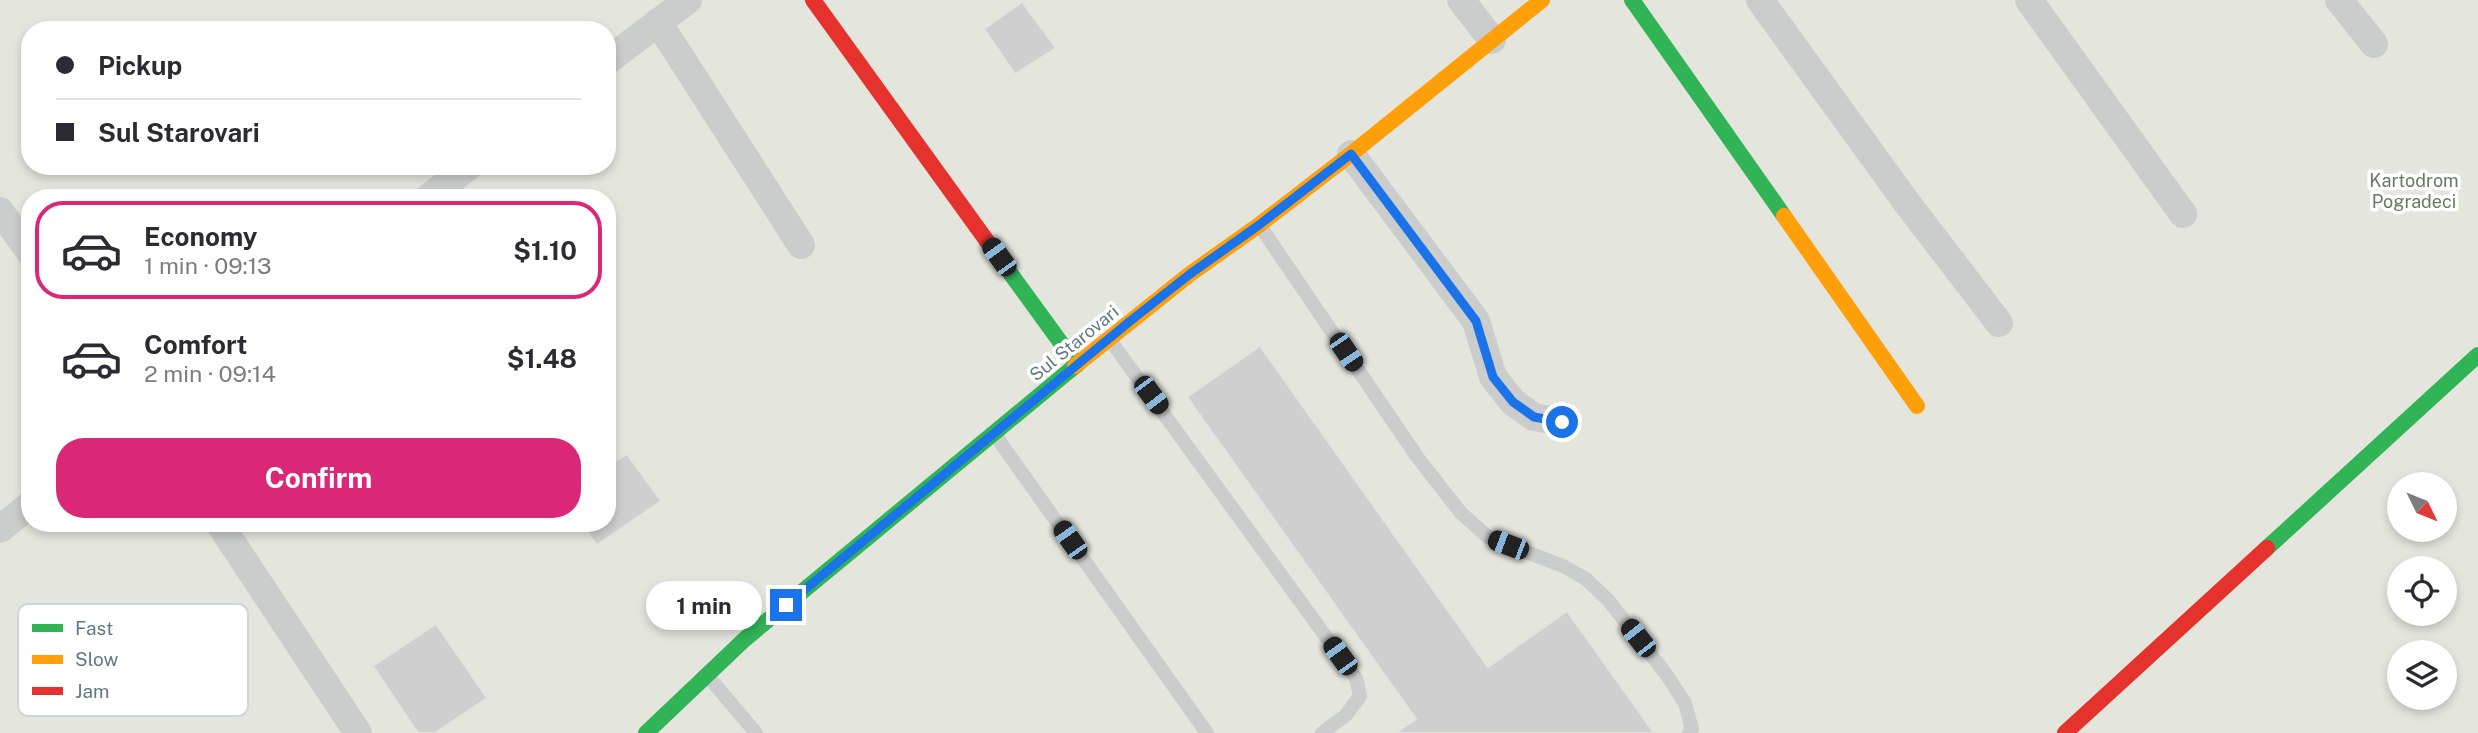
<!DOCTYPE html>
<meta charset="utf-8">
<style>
body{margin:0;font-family:"Public Sans",sans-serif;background:#f2f2f3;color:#2b2b33;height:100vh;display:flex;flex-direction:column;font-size:26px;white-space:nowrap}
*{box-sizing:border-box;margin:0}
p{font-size:23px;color:#7c7c81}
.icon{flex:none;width:38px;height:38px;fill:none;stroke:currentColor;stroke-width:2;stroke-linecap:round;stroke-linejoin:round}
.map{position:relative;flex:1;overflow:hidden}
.side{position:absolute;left:21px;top:189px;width:595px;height:343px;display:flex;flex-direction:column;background:#fff;border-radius:28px;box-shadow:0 4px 10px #0003}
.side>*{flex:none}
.guide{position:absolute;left:21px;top:21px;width:595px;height:154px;border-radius:28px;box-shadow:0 4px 10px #0003;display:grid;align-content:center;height:154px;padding:0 35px;background:#fff}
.needle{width:46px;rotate:133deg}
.buttons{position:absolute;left:2387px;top:472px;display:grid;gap:14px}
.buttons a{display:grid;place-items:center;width:70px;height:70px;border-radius:50%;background:#fff;box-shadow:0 4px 10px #0003;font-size:35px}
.end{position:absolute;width:32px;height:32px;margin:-16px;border:9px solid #1a73e8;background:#fff;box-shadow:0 0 0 4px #fff}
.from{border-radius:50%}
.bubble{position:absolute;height:49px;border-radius:24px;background:#fff;box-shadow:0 4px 10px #0003;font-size:23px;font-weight:700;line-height:49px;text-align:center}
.car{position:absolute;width:21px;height:42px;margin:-21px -10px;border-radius:9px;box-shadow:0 0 5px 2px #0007;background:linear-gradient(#222 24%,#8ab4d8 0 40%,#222 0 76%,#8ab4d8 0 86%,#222 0)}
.guide b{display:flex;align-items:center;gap:24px;height:66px;font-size:26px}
.guide b+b{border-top:2px solid #e1e1e2}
.guide i{width:18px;height:18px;background:#2b2b33}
ul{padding:12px 0 0;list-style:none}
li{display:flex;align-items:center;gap:21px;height:98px;margin:0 14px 10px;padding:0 21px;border:4px solid transparent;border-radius:28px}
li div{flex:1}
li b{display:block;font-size:26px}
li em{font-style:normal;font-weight:700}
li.selected{border-color:#db2777}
li>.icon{width:63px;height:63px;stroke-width:1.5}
.button{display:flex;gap:14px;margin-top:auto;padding:14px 35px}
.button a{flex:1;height:80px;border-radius:28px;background:#db2777;color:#fff;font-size:28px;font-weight:700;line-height:80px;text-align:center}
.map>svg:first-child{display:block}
</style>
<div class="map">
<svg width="2478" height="733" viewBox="0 0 2478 733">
<rect width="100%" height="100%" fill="#f4f3f0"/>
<path fill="#e4e6de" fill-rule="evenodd" d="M 0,0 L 2478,0 L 2478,733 L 0,733 ZM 30,30 L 607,30 L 607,166 L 30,166 ZM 30,198 L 607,198 L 607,523 L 30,523 ZM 2399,485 L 2445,485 L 2445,530 L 2399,530 ZM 2399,569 L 2445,569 L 2445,614 L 2399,614 ZM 2399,653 L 2445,653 L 2445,698 L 2399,698 Z"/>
<g fill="#cecfce" stroke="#e2e2e1" stroke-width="2">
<polygon points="1022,2 1056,48 1015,74 984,29"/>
<polygon points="1260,346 1488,667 1567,611 1654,733 1396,733 1416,719 1187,397"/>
<polygon points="627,454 661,501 597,545 580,523 607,523 607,467"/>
<polygon points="436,624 487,698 435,733 418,733 373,666"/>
</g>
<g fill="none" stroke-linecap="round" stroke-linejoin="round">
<g stroke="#cbcccc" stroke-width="14">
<polyline points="1260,226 1418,458 1461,513 1488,537 1563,566 1586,579 1609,601 1666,674 1685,703 1692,729 1689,733"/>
<polyline points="1110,340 1356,678 1360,696 1346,715 1322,733"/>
<polyline points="995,435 1207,733"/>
<polyline points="707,675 756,733"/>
</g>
<g stroke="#cbcccc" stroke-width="28">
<polyline points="1461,0 1492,40"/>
<polyline points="1760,0 1907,203 1999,323"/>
<polyline points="2029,0 2183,214"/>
<polyline points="2339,0 2374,44"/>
<polyline points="658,22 801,245"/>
<polyline points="607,61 688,0"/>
<polyline points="1351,154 1476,321 1493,377 1513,402 1534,417 1562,422"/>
<polyline points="428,198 469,166"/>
<polyline points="0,211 30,252"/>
<polyline points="219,523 358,733"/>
<polyline points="0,529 30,505"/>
</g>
<g stroke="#30b455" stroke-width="16">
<polyline points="1632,0 1784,216"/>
<polyline points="997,255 1077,365"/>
<polyline points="2267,548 2478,355"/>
<polyline points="646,733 745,639 1075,366"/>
</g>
<g stroke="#ff9f0a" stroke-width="16">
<polyline points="1784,216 1917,406"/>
<polyline points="1075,366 1190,274 1259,225 1351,154 1542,0"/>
</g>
<g stroke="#e5322d" stroke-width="16">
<polyline points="813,0 997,255"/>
<polyline points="2065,733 2267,548"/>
</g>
</g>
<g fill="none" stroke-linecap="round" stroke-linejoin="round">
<polyline stroke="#1a73e8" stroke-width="9" points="786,605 1129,322 1190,274 1259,225 1351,154 1476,321 1493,377 1513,402 1534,417 1562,422"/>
</g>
<g text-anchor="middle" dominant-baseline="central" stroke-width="7" stroke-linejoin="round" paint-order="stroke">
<g font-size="18" fill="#687a60" stroke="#fff">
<text x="2414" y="180">Kartodrom<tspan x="2414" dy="21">Pogradeci</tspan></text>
</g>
<g font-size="18" fill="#607884" stroke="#fff">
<text transform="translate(1074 343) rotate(-39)">Sul Starovari</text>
</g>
</g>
<rect x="18" y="604" width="230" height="112" rx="10" fill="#fff" stroke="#cfd6da" stroke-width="2"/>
<rect x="32" y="624" width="31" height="8" fill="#30b455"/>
<rect x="32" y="655" width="31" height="9" fill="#ff9f0a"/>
<rect x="32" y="687" width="31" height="8" fill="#e5322d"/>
<g font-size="19" fill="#607884">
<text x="75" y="635">Fast</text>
<text x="75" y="666">Slow</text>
<text x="75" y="698">Jam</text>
</g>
</svg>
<div class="buttons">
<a><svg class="needle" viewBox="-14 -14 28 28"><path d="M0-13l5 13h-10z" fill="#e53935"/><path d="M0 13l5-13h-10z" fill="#7c7c81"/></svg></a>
<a><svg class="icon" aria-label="locate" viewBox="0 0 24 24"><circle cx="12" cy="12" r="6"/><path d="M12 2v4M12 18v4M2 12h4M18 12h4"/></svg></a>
<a><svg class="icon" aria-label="layers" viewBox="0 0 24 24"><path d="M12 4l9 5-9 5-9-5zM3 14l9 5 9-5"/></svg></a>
</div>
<i class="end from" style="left:1562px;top:422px"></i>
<i class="end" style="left:786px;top:605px"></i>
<div class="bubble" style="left:646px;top:581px;width:116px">1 min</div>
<i class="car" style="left:999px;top:257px;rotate:324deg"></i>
<i class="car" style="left:1346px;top:352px;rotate:146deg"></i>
<i class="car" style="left:1151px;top:395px;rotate:143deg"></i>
<i class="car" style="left:1070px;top:540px;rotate:325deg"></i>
<i class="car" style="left:1508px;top:545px;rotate:291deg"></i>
<i class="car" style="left:1638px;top:638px;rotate:322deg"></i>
<i class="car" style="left:1340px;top:656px;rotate:324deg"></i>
<div class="guide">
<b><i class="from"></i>Pickup</b>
<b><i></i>Sul Starovari</b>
</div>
<section class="side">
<ul>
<li class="selected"><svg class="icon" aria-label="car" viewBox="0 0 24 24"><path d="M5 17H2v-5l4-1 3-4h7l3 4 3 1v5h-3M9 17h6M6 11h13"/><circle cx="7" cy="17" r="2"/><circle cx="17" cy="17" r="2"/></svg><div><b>Economy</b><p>1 min · 09:13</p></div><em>$1.10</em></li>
<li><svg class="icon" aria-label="car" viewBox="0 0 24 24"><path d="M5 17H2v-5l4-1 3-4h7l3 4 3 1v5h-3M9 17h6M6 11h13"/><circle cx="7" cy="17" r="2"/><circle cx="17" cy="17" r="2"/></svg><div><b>Comfort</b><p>2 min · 09:14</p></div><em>$1.48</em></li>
</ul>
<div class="button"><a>Confirm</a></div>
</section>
</div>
